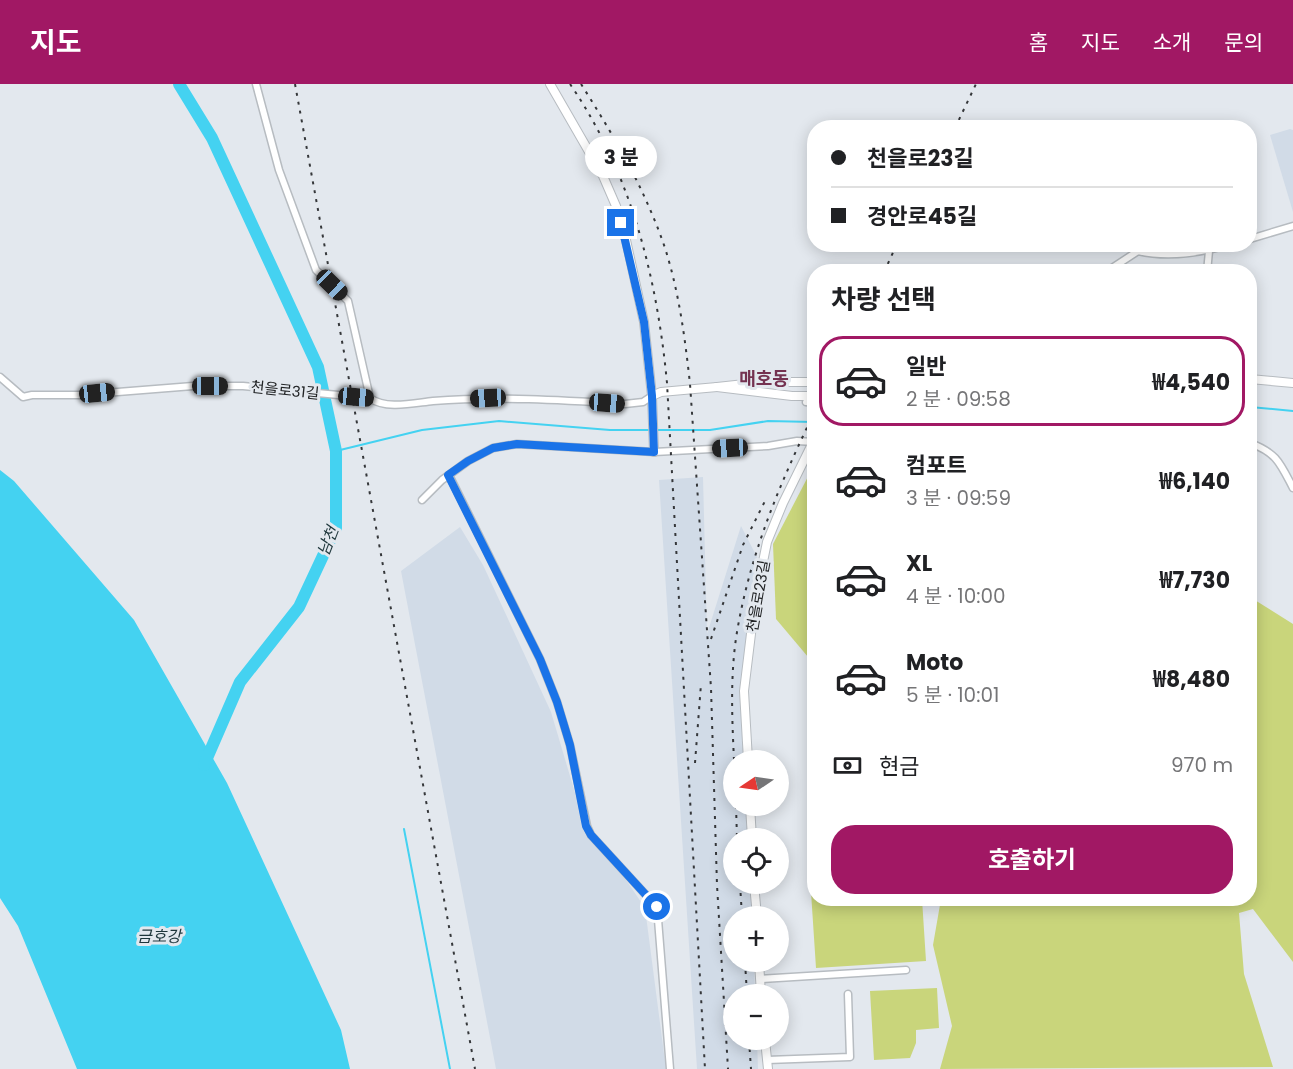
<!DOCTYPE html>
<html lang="ko">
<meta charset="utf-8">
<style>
body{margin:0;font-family:Poppins,"Noto Sans KR",sans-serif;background:#f6f6f6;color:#202124;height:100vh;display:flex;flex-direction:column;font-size:22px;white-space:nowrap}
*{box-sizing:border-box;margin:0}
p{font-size:20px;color:#757577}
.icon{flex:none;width:33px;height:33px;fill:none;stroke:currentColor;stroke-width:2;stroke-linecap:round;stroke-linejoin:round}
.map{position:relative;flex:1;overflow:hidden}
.sheet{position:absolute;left:807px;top:180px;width:450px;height:642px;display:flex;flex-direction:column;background:#fff;border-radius:24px;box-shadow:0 3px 15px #0003}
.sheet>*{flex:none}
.guide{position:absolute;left:807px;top:36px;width:450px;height:132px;border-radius:24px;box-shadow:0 3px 15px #0003;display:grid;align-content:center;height:132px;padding:0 24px;background:#fff}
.needle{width:39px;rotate:257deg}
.tools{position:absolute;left:723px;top:666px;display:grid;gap:12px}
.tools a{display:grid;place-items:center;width:66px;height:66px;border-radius:50%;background:#fff;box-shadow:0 3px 15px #0003;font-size:30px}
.end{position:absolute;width:27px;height:27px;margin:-14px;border:8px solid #1a73e8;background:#fff;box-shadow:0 0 0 3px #fff}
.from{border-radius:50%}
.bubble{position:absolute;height:42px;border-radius:21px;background:#fff;box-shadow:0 3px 15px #0003;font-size:20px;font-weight:700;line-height:42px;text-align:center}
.car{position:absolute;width:18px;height:36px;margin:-18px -9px;border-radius:8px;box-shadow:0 0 4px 2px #0007;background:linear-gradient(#222 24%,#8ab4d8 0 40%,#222 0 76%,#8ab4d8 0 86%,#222 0)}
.guide b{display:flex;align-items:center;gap:21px;height:57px;font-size:22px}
.guide b+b{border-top:2px solid #e0e0e0}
.guide i{width:15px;height:15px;background:#202124}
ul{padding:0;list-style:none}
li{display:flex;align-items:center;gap:18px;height:90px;margin:0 12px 9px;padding:0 12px;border:3px solid transparent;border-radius:24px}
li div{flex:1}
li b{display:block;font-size:22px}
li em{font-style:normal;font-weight:700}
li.current{border-color:#a11864}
li>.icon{width:54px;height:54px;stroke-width:1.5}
h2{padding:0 24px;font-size:27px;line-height:72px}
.pay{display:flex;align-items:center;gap:15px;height:66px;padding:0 24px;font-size:22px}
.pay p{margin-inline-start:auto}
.action{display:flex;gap:12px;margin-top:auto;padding:12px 24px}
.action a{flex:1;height:69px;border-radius:24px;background:#a11864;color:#fff;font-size:24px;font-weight:700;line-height:69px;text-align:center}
header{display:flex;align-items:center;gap:36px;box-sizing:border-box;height:84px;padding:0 30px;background:#a11864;color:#fff}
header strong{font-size:28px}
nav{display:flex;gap:33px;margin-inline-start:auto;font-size:21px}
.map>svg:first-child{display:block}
</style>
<header>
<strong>지도</strong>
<nav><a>홈</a><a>지도</a><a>소개</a><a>문의</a></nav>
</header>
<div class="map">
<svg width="1293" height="985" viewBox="0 0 1293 985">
<rect width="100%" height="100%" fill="#e3e8ee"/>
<g fill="#d1dbe7">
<polygon points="1290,45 1293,46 1293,128 1270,51"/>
<polygon points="703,393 707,550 741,442 758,475 752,502 742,596 745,676 734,676 734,722 747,722 748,754 734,754 734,800 750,800 752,832 734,832 734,878 754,878 755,910 734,910 734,956 757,956 758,985 697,985 659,396"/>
<polygon points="460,443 483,481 551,628 581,729 645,824 666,985 496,985 401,487"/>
</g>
<g fill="#c9d57b">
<polygon points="813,383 814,384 814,580 776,535 773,460"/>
<polygon points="1250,513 1293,540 1293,878 1253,825 1239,829 1244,890 1273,983 940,985 952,942 933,861 941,815 1250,814"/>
<polygon points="811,808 814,808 814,814 922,815 926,877 816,884"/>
<polygon points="937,904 939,944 916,946 916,959 910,974 874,976 870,907"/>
</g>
<polygon fill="#44d2f1" points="0,386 14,397 134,536 227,699 341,946 350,985 77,985 18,842 0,814"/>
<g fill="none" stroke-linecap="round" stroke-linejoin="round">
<g stroke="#44d2f1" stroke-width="2">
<polyline points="1250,323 1293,327"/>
<polyline points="656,346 710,346 768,337 814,338"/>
<polyline points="336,367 422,346 499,337 610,346 650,346"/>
<polyline points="404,745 450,985"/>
</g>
<polyline stroke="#44d2f1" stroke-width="12" points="179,0 212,54 318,283 336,367 336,444 299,523 240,598 204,681"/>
<defs>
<g id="minor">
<polyline points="256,0 279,86 316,186 348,217 370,314"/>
<polyline points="1250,155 1293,142"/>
<path d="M 1106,188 L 1138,167 C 1169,174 1201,169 1231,160"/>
<polyline points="1207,188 1209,167"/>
<path d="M 0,293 L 23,313 L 32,311 L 80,311 L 193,302 L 243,302 L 370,314 C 386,326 414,319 433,317 C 497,312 561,316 625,320 L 643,318 L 652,312"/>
<polyline points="806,318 814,319"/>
<path d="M 1250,359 C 1277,369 1280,379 1293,404"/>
<polyline points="449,391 540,575 557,618 570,661 587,742 591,751 657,823 670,985"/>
<polyline points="422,416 442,396 468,377 493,364 517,360 654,368 768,362 797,357 814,358"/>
<polyline points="760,895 906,886"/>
<polyline points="767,976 850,973 848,910"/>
</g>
<g id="tertiary">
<polyline points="550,0 603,92 616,122 626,156 644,238 652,312 654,368"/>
<polyline points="1250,295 1293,299"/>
<polyline points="814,298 763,298 717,303 792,312 814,312"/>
<polyline points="652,312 661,308 717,303"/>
<polyline points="748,676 744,607 755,517 767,458 783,419 813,358"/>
<polyline points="750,722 752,754"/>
<polyline points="754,800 757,832"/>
<polyline points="759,878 761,910"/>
<polyline points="765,956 768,985"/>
</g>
</defs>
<use href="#minor" stroke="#b7bcc1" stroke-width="9"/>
<use href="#tertiary" stroke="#b7bcc1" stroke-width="10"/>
<use href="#minor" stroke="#fff" stroke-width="6"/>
<use href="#tertiary" stroke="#fff" stroke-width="8"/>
<g stroke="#35373a" stroke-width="2" stroke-dasharray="3 6" stroke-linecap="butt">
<polyline points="295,0 475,985"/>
<path d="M 570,0 C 631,89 657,193 667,299 L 705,985"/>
<path d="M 581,0 C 614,52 645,105 665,164 C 679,208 685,254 690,300 L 711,604 L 717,801 L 728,985"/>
<polyline points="955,44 976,0"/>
<polyline points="884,188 897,160"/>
<polyline points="711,555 743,461 767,413"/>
<path d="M 734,676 C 732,634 730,590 737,548 C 750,470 780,399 814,329"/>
<polyline points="695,679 701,600"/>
<polyline points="736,722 737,754"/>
<polyline points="740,800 742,832"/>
<polyline points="745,878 747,910"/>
<polyline points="749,956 751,985"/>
</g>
</g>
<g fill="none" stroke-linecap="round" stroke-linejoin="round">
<polyline stroke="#1a73e8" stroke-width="8" points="621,139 644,238 652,312 654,368 517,360 493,364 468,377 448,391 540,575 557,618 570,661 586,742 591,751 657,823"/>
</g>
<g text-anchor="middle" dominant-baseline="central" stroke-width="6" stroke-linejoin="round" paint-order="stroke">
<g font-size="15" fill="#212325" stroke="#e3e8ee">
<text transform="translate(285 306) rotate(6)">천을로31길</text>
<text transform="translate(758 512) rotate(-80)">천을로23길</text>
</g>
<g font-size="16" font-style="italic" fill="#1e363b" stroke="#e3e8ee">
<text transform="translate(328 457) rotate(-69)">남천</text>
<text x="159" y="852">금호강</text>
</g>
<g font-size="18" font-weight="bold" fill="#743250" stroke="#e3e8ee">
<text x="764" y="294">매호동</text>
</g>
</g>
</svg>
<div class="tools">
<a><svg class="needle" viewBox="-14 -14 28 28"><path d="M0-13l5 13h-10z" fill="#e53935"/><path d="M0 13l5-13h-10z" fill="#757577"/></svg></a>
<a><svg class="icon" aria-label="locate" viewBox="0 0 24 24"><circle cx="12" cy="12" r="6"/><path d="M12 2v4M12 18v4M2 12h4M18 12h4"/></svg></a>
<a>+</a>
<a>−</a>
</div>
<i class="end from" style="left:657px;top:823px"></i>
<i class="end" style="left:621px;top:139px"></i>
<div class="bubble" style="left:585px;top:52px;width:72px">3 분</div>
<i class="car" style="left:332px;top:201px;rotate:134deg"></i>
<i class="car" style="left:210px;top:302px;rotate:90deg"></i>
<i class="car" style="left:97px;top:309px;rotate:84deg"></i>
<i class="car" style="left:356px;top:313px;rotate:95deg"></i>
<i class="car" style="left:488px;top:314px;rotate:267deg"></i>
<i class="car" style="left:607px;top:319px;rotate:94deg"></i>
<i class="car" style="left:730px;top:364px;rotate:267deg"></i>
<div class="guide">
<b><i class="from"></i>천을로23길</b>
<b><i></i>경안로45길</b>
</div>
<section class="sheet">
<h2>차량 선택</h2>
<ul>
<li class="current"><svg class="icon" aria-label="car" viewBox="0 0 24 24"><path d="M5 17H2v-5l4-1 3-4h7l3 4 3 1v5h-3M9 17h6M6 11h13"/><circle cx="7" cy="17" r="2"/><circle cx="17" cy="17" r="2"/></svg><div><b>일반</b><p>2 분 · 09:58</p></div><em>₩4,540</em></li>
<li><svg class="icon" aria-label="car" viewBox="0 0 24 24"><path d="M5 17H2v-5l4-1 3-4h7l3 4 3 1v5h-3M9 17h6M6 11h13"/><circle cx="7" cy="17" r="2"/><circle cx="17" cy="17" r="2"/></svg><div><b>컴포트</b><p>3 분 · 09:59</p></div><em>₩6,140</em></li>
<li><svg class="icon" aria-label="car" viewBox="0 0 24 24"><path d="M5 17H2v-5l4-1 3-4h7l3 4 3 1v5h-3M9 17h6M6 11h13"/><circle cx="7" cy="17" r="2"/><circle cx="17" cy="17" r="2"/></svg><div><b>XL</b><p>4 분 · 10:00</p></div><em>₩7,730</em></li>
<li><svg class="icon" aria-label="car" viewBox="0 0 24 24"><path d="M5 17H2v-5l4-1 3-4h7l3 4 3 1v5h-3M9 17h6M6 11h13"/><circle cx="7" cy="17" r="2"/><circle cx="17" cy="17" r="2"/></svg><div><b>Moto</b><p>5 분 · 10:01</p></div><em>₩8,480</em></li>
</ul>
<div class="pay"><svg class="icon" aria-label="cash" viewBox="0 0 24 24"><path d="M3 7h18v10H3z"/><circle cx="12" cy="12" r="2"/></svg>현금<p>970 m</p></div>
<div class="action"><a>호출하기</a></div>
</section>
</div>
